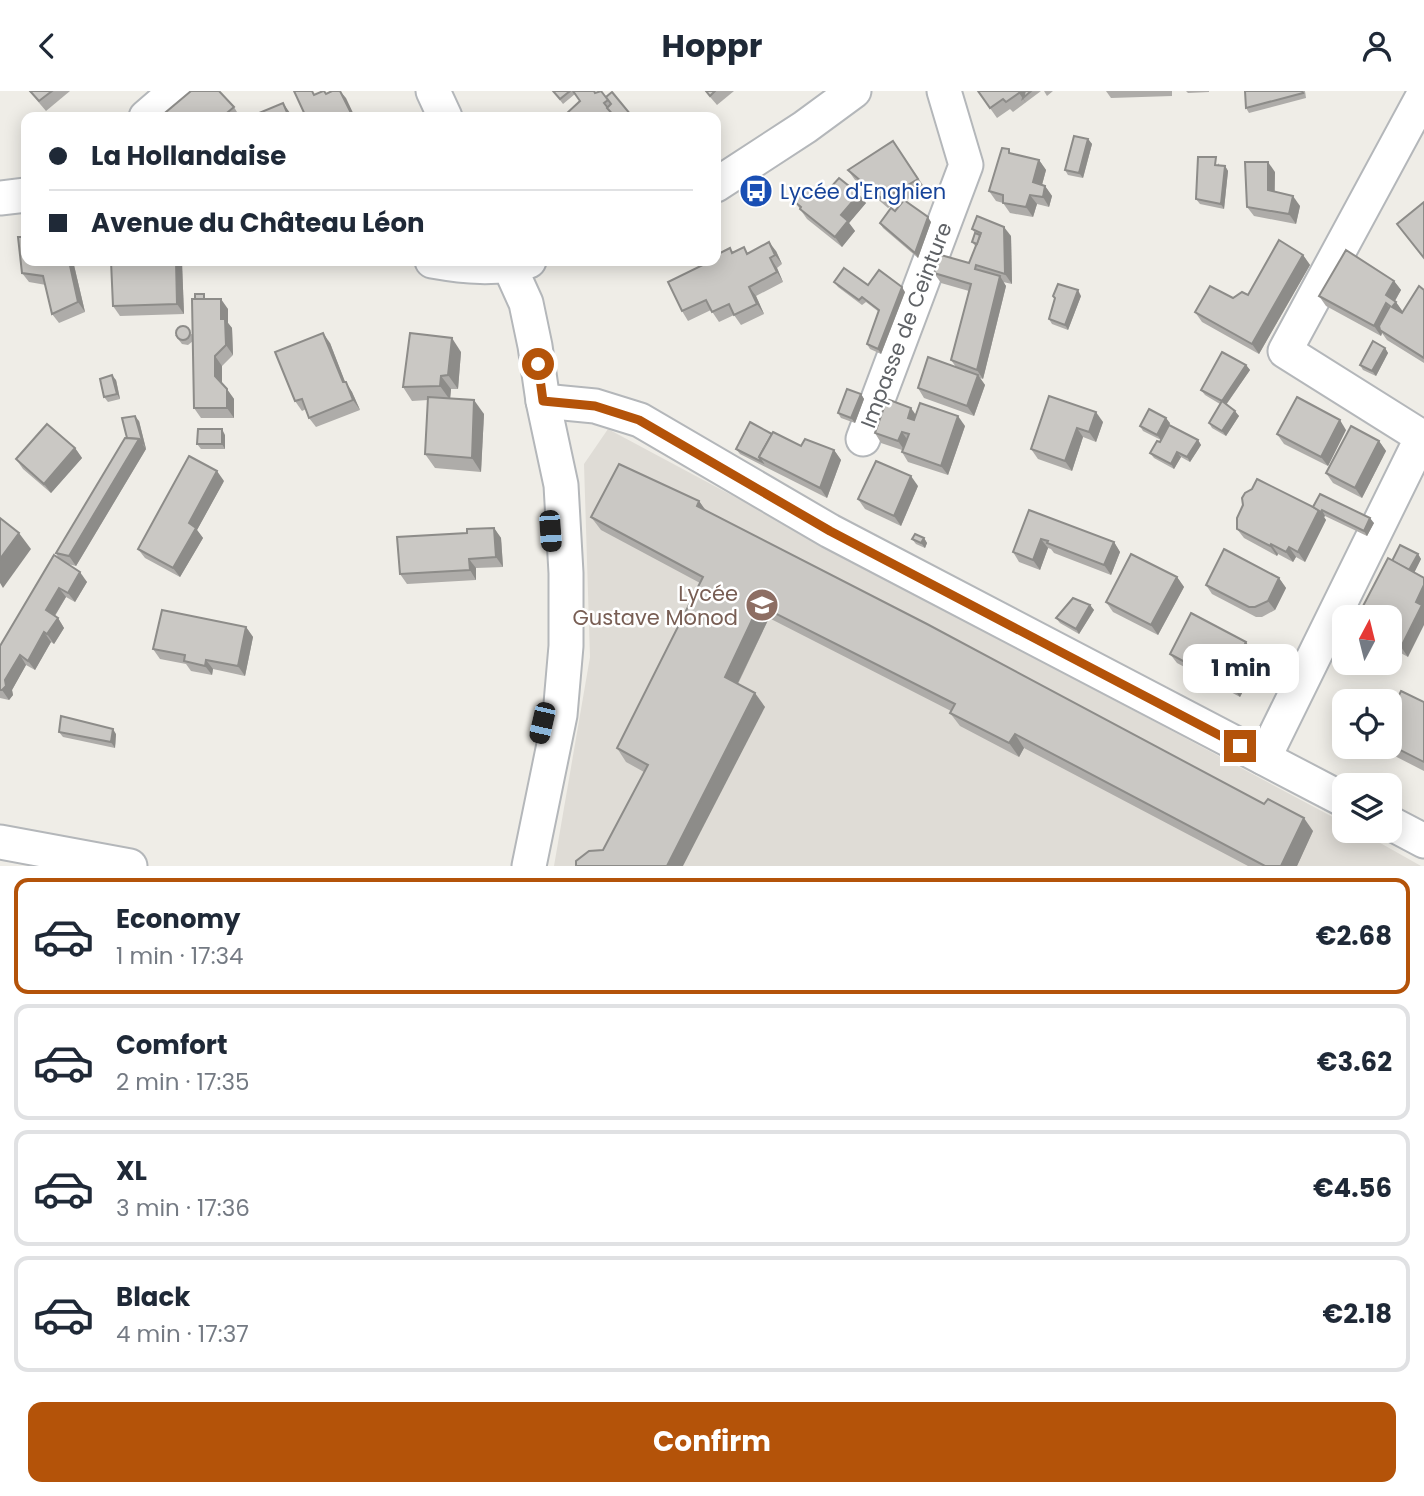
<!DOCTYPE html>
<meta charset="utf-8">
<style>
body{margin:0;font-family:Poppins,sans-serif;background:#f6f6f7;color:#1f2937;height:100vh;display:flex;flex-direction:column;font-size:26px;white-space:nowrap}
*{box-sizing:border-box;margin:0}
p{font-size:23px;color:#747a83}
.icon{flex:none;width:38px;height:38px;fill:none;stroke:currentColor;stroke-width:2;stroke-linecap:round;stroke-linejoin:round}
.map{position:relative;height:775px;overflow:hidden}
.drawer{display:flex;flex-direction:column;background:#fff;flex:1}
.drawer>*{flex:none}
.guide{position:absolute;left:21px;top:21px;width:700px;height:154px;border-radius:14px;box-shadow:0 4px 18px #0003;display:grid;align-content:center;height:154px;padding:0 28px;background:#fff}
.needle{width:46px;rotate:7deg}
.fabs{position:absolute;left:1332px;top:514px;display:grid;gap:14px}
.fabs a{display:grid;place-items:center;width:70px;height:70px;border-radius:14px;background:#fff;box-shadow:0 4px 18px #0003;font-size:35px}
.end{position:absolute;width:32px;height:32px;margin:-16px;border:9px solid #b45309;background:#fff;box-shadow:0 0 0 4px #fff}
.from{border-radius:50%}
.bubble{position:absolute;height:49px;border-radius:14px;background:#fff;box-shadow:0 4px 18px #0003;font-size:23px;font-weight:700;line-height:49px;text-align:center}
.car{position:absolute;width:21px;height:42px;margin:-21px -10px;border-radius:9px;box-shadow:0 0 5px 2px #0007;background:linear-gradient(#222 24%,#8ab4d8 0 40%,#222 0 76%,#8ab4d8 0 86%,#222 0)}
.guide b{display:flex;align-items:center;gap:24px;height:66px;font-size:26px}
.guide b+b{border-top:2px solid #e0e1e3}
.guide i{width:18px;height:18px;background:#1f2937}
ul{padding:12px 0 0;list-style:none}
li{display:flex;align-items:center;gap:21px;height:116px;margin:0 14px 10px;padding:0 14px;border:4px solid #e0e1e3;border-radius:14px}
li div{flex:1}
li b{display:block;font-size:26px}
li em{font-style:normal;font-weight:700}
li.active{border-color:#b45309}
li>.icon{width:63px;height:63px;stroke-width:1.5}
.cta{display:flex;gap:14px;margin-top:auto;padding:14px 28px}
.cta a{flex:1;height:80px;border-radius:14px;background:#b45309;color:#fff;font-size:28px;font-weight:700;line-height:80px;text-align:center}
header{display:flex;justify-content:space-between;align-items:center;height:91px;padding:0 28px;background:#fff;font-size:32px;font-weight:700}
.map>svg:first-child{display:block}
</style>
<header><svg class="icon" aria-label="back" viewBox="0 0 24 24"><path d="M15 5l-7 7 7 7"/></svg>Hoppr<svg class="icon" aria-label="person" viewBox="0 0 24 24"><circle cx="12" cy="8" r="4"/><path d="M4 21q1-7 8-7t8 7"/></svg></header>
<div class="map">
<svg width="1424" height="775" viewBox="0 0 1424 775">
<rect width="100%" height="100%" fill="#efede7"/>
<polygon fill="#dfdcd6" points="608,338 1344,732 1344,740 1359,740 1421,775 554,775 590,566 584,373"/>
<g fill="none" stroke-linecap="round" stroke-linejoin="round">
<defs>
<g id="minor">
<polyline points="433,0 445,26"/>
<polyline points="146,26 176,0"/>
<polyline points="716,94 805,36 854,0"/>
<polyline points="0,107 26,104"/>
<path d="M 432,170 C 466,176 495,179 529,170"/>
<polyline points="507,170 526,212 535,255 543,310 561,394 566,482 566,555 560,624 529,775"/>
<polyline points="543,310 595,315 640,329 830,440 1344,709"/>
<polyline points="863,348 966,74 944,0"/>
<polyline points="1264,667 1422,346 1285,260 1424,3"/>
<polyline points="1390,732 1424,750"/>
<polyline points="0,751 130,775"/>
</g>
</defs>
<use href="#minor" stroke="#b4b7ba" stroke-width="37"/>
<use href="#minor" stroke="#fff" stroke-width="33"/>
</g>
<g fill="#aeaca9">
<polygon points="29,0 70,0 46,20"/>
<polygon points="553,0 594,0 606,6 612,1 633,26 570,26 580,10 575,3 563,13"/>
<polygon points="705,0 734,0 717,14"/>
<polygon points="978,0 1041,0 1013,21 1010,18 997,27"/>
<polygon points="1044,0 1053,0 1047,5"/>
<polygon points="1106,0 1172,0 1172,5 1111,7"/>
<polygon points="1186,0 1209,0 1209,1 1188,2"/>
<polygon points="1245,0 1305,0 1306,7 1249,22 1246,17"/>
<polygon points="234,16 240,26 160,26"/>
<polygon points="1088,48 1092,53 1083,87 1068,84 1065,79"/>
<polygon points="893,50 925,97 905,110 931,131 918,167 883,137 880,132 895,120 903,111 901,112 897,111 888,117 855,89 848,79"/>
<polygon points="1013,63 1039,69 1046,79 1042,94 1045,95 1052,105 1049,116 1037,113 1033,126 1010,122 1003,112 996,110 989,100"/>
<polygon points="1219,72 1219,74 1225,75 1228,80 1224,118 1200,113 1196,108"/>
<polygon points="1275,81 1275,101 1300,115 1296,133 1254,125 1247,116"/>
<polygon points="822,106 866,112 849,132 855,140 842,156 807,128 795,111"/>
<polygon points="972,138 1011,145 1012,193 1003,191 1006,195 983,288 980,287 985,294 974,325 924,307 918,297 956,276 951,269 969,200 941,192 934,182 969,172 976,156 972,151 975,142"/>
<polygon points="744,156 748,163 776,160 782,173 777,177 783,191 756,205 764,223 741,234 734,224 719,231 711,219 688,230 682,220 709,171"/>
<polygon points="1303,164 1310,174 1259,263 1202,231 1195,221 1248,204"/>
<polygon points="26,170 73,170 85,221 59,232 52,223 46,194 29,191 22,182"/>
<polygon points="111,170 181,170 182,172 184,223 120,225 113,215"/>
<polygon points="1394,190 1401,199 1395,210 1403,221 1424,199 1424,272 1387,249 1382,242 1381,245 1326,215 1319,205"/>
<polygon points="834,191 868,194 905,201 881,263 870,258 867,253 879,221 866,211 862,214 838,196"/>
<polygon points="1053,205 1081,205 1068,239 1052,233 1049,228 1055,208"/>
<polygon points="208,208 228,218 228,232 232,237 233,264 222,275 222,292 234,308 234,327 201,327 194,317 193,250 188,254 182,253 175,244 193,243"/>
<polygon points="330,252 345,291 352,301 360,319 316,336 309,327 306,318 302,320 295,310"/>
<polygon points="1385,257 1388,262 1376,285 1363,279 1360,274"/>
<polygon points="461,261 458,298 451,298 450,308 484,323 481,381 435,377 425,363 428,309 412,310 403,296"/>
<polygon points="1246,274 1250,279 1226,314 1239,325 1226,345 1212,337 1209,332 1220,313 1205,304 1201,299"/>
<polygon points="116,289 120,308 108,311 104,306"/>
<polygon points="861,303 864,308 855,332 841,327 838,322"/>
<polygon points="1049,305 1103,331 1096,351 1083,346 1072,380 1038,368 1031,358"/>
<polygon points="916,324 965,335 948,384 908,371 902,361 902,359 881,352 875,342"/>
<polygon points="139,330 146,358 76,475 68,473 87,491 75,511 66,506 55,525 58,527 64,537 54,553 51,551 35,579 26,574 12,599 13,604 9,609 0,607 0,555 59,468 56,462"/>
<polygon points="1170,332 1161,349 1143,340 1140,335"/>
<polygon points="1346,339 1328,375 1284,353 1277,343"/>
<polygon points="772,343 801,355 834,359 841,369 827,407 740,363 736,358"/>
<polygon points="225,344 225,358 201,358 197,353"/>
<polygon points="1198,349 1201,354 1190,371 1181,366 1174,378 1154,367 1150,362 1160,351"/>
<polygon points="1379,350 1386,360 1362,407 1333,392 1326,382"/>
<polygon points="75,357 82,367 51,402 23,378 16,368"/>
<polygon points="224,390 197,439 203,447 180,486 145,467 138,458"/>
<polygon points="918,395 901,435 865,418 858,408"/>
<polygon points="699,410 706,420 1313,740 1297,775 1248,775 1024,657 1019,666 960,635 950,622 951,620 769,527 738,593 765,616 603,759 644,681 626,671 617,657 700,492 601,439 591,426"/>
<polygon points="1313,416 1374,432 1367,445 1325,425 1324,426 1326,429 1305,471 1296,466 1293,471 1278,463 1277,465 1244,447 1237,438"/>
<polygon points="1029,419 1114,451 1120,461 1111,484 1054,462 1051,458 1048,457 1040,479 1019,471 1013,461"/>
<polygon points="494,437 501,447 503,476 476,477 476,489 407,493 400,483 467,442"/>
<polygon points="924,447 927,452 925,457 916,453 912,448"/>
<polygon points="1418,463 1421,468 1414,482 1408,566 1390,556 1390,527 1370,527 1362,517 1392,470"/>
<polygon points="1177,486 1184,496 1158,544 1113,521 1106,511"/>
<polygon points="1279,487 1286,497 1275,519 1262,526 1256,526 1212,503 1206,494"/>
<polygon points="1090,514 1094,519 1079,543 1060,532 1056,527"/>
<polygon points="246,536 253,546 245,585 213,578 212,584 191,580 186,573 160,568 153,558"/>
<polygon points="1246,551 1249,556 1257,560 1261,565 1240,606 1177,572 1170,563"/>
<polygon points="1424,611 1424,680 1387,661 1384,656 1390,656 1390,654"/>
<polygon points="59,641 116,643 115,657 63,646"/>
</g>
<g fill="#8d8c89">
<polygon points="340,0 346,7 355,26 353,26"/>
<polygon points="1020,0 1030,0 1023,7 1026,12 1019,2"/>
<polygon points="283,12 290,22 291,26 289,26"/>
<polygon points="1088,48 1092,53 1083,87 1079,82"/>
<polygon points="1039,69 1046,79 1040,101 1033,91"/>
<polygon points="1268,71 1275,81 1274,109 1268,99"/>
<polygon points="1225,75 1228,80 1224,118 1221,113"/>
<polygon points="1045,95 1052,105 1049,116 1043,106"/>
<polygon points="859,103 866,112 849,132 855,140 842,156 835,146 841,124"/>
<polygon points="1030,104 1037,113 1033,126 1026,116"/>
<polygon points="1293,105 1300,115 1296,133 1289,123"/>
<polygon points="928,126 931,131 918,167 915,162"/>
<polygon points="1004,136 1011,145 1012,193 1005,183"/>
<polygon points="769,151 776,160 782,173 775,164"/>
<polygon points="1303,164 1310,174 1259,263 1252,253"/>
<polygon points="770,167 777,177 783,191 777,181"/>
<polygon points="69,170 73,170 85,221 78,211"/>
<polygon points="176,170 181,170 182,172 184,223 177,213"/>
<polygon points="1000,185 1006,195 983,288 977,279"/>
<polygon points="1394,190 1401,199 1393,213 1386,204"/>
<polygon points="749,196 756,205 764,223 757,213"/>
<polygon points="902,196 905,201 881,263 878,258"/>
<polygon points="1078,199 1081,205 1068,239 1065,234"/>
<polygon points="221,208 228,218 228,232 232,237 233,264 226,254 221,228"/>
<polygon points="1396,211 1403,221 1399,225 1392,216"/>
<polygon points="1386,212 1393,222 1380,239 1382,242 1381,245 1374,235"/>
<polygon points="323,242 330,252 349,301 343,291"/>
<polygon points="452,247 461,261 458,298 448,284"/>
<polygon points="1385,257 1388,262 1376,285 1372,280"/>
<polygon points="215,265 222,275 222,295 215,285"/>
<polygon points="1246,274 1250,279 1225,315 1222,310"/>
<polygon points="112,284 116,289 120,308 117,303"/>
<polygon points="978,284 985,294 974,325 967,315"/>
<polygon points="441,285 451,298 450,309 440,295"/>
<polygon points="346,291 352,301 360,319 353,309"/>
<polygon points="227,298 234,308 234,327 227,317"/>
<polygon points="861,303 864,308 855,332 851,327"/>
<polygon points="474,309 484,323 481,381 472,367"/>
<polygon points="911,317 918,327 915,336 908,327"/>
<polygon points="1235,320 1239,325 1226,345 1222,340"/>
<polygon points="1096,321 1103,331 1096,351 1089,341"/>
<polygon points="135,325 139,330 146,358 143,353"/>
<polygon points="958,325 965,335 948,384 941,375"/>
<polygon points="1166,327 1170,332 1161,349 1157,344"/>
<polygon points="1340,329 1346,339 1328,375 1321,366"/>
<polygon points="1077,337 1083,346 1072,380 1065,370"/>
<polygon points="222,338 225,344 225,358 222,353"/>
<polygon points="902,341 909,351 905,360 898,350"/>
<polygon points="139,348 146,358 76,475 69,465"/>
<polygon points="1198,349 1201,354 1190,371 1187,366"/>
<polygon points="1379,350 1386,360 1362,407 1355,397"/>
<polygon points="75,357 82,367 51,402 44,393"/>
<polygon points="834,359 841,369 827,407 820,397"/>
<polygon points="1177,361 1181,366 1174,378 1171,373"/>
<polygon points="217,380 224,390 197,439 203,447 180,486 173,477 189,432"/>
<polygon points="911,385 918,395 901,435 894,425"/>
<polygon points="699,410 709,424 697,415"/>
<polygon points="1319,419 1322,419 1325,425 1324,426 1326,429 1305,471 1298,461"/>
<polygon points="1370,427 1374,432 1367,445 1364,440"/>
<polygon points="494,437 501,447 503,476 496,466"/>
<polygon points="19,442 31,458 3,497 0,492 0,468"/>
<polygon points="924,447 927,452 925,457 921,452"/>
<polygon points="1041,448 1048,457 1040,479 1033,469"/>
<polygon points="1114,451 1120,461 1111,484 1104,474"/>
<polygon points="1271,453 1278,463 1277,465 1270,455"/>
<polygon points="1289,456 1296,466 1293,471 1286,461"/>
<polygon points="1418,463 1421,468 1412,486 1408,481"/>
<polygon points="469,468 476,477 476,489 470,479"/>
<polygon points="80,481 87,491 75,511 68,502"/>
<polygon points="1177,486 1184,496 1158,544 1151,534"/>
<polygon points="1279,487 1286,497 1275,519 1268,510"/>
<polygon points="1424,494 1424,534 1408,566 1401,556 1416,511"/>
<polygon points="59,497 66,506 52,529 46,519"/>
<polygon points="759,514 769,527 734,600 725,586"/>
<polygon points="1090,514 1094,519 1079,543 1076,538"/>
<polygon points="58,527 64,537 54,553 47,543"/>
<polygon points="246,536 253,546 245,585 238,575"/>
<polygon points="44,541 51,551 35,579 28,570"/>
<polygon points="1246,551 1253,561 1236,592 1229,583"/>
<polygon points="1257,560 1261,565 1240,606 1236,601"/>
<polygon points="20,564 26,574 12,599 13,604 9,609 2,599 5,589"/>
<polygon points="206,569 213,578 212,584 205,575"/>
<polygon points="1210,573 1217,583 1209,586 1205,582"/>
<polygon points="755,602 765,616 683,775 667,775"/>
<polygon points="113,638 116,643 115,657 111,651"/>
<polygon points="1015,643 1024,657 1019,666 1009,652"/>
<polygon points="1304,727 1313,740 1297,775 1281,775"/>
</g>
<g fill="#cac8c4" stroke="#8d8c89" stroke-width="2">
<polygon points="30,0 52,0 39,10"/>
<polygon points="191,0 219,0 234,16 222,26 160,26"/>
<polygon points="294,0 312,0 314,4 323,0 324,0 326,3 332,0 340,0 353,26 306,26"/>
<polygon points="553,0 570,0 560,8"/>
<polygon points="573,0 594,0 595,2 601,0 608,9 604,12 615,26 570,26 567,22 580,10"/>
<polygon points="706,0 715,0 710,5"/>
<polygon points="978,0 1020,0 1019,2 1006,11 1003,8 990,17"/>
<polygon points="1025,0 1031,0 1023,7"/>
<polygon points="1245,0 1302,0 1303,2 1246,17"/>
<polygon points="612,1 631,24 628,26 615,26 607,17 611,13 606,6"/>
<polygon points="283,12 289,26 261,26 259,22"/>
<polygon points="1074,45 1088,48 1079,82 1065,79"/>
<polygon points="893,50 918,88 894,102 891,101 881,107 848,79"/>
<polygon points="1002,57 1009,58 1009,62 1039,69 1033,91 1045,95 1043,106 1030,104 1026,116 1003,112 1003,104 989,100"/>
<polygon points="1198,66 1216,66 1215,74 1225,75 1221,113 1196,108"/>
<polygon points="1245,71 1268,71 1268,99 1293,105 1289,123 1247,116"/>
<polygon points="839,87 859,103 841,124 848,130 835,146 800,118 801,116 795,111 794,106 802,97 807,97 822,106"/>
<polygon points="904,109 928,126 915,162 880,132 891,117 895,120"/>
<polygon points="1424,111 1424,167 1397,133"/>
<polygon points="977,125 1004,136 1005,183 976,174 975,178 1000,185 977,279 951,269 971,193 934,182 941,164 969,172 981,142 972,138"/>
<polygon points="975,142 980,144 977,153 972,151"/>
<polygon points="18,146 26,146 26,170 69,170 78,211 52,223 43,185 22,182"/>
<polygon points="1279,149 1303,164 1252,253 1195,221 1210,195 1233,207 1242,201 1248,204"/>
<polygon points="769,151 775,164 770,167 777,181 749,196 757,213 734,224 729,213 712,221 706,209 682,220 668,191 709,171 708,170 716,170 716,164 730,157 732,162 744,156 747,163"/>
<polygon points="1346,159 1394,190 1386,204 1396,211 1392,216 1402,222 1419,195 1424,199 1424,267 1380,239 1379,235 1390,215 1386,212 1374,235 1319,205"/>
<polygon points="111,170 176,170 177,213 113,215"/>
<polygon points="844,177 868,194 879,179 902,196 878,258 867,253 879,219 862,206 859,209 834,191"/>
<polygon points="1058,193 1078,199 1065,234 1049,228 1055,207 1053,205"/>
<rect x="195" y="203" width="9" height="5"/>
<polygon points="192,208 221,208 221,228 225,228 226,254 215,265 215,285 227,298 227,317 194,317"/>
<circle cx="183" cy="242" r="7"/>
<polygon points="323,242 343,291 346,291 353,309 309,327 302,308 295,310 275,261"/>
<polygon points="410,242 452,247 448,284 441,285 440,295 403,296"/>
<polygon points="1373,250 1385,257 1372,280 1360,274"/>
<polygon points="1222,261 1246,274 1222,310 1201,299"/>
<polygon points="928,266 978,284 967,315 918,297"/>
<polygon points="112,284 117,303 104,306 100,288"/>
<polygon points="847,298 861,303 851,327 838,322"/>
<polygon points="1049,305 1096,321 1089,341 1077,337 1065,370 1031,358"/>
<polygon points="428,306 474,309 472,367 425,363"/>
<polygon points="1297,306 1340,329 1321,366 1277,343"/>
<polygon points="887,308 911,317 908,327 914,329 920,312 958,325 941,375 902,361 909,343 902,341 898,350 875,342"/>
<polygon points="1222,310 1235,320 1222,340 1209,332"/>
<polygon points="1149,318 1166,327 1157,344 1140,335"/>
<polygon points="135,325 143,353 139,348 127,347 122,327"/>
<polygon points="750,331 772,343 759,366 762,371 736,358"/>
<polygon points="47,333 75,357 44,393 16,368"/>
<polygon points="1169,334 1198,349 1187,366 1177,361 1171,373 1150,362 1157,350 1160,351"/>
<polygon points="1351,335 1379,350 1355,397 1326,382"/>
<polygon points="198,338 222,338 222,353 197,353"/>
<polygon points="773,341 801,355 805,348 834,359 820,397 759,366"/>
<polygon points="125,347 139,348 69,465 56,462"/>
<polygon points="189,365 217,380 189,432 196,437 173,477 138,458"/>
<polygon points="876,370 911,385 894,425 858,408"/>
<polygon points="619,373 699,410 697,415 927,533 1264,713 1268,708 1304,727 1281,775 1265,775 1015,643 1009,652 950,622 955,613 759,514 725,586 755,602 667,775 576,775 576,770 589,760 603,759 648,674 617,657 703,486 591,426"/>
<polygon points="1257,388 1319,419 1298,461 1289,456 1286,461 1271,453 1270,455 1237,438 1237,427 1243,414 1242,407 1245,402 1252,398"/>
<polygon points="1320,403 1370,427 1364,440 1322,419 1321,421 1313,416"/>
<polygon points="1029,419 1114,451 1104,474 1047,452 1048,450 1041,448 1033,469 1013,461"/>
<polygon points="0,427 19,442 0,468"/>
<polygon points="494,437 496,466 469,468 470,479 400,483 397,446 467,442 467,438"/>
<polygon points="915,443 924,447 921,452 912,448"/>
<polygon points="1400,454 1418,463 1409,479 1392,470"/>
<polygon points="1224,458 1279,487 1268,510 1255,516 1249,516 1206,494"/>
<polygon points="1131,463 1177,486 1151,534 1106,511"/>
<polygon points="54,464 80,481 68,502 59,497 46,519 58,527 47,543 44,541 28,570 20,564 5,589 6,595 2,599 0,599 0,555"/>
<polygon points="1388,467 1424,487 1424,494 1416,511 1422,514 1401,556 1390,550 1390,527 1380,527 1380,526 1362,517"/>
<polygon points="1073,507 1090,514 1076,538 1056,527"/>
<polygon points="162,519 246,536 238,575 206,569 205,575 184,570 185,564 153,558"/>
<polygon points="1191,522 1246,551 1229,583 1210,573 1205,582 1170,563"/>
<polygon points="1249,556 1257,560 1236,601 1209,586 1213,578 1232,587"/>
<polygon points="1401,600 1424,611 1424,671 1390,654 1390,623"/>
<polygon points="61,625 113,638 111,651 59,641"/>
</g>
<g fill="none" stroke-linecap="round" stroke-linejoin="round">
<polyline stroke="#b45309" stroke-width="9" points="538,273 543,310 595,315 639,329 830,440 1240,655"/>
</g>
<defs>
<symbol id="bus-disc" viewBox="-11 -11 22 22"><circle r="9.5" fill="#1a4fb4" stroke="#fff"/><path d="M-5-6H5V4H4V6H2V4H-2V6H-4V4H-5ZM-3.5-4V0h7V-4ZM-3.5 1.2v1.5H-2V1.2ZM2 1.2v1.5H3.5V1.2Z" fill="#fff"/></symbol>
<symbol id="school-disc" viewBox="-11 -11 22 22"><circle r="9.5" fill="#8d6e63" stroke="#fff"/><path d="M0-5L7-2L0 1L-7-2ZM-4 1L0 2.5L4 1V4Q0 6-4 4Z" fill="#fff"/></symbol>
</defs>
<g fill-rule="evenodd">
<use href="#bus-disc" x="737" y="81" width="38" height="38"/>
<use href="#school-disc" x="743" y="495" width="38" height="38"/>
</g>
<g text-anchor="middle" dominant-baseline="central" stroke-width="5" stroke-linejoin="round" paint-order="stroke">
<g font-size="21" fill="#164399" stroke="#fff" text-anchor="start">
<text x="780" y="100">Lycée d'Enghien</text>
</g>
<g font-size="21" fill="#5f6266" stroke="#fff">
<text transform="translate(906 234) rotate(-69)">Impasse de Ceinture</text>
</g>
<g font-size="21" fill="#785e54" stroke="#fff" text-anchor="end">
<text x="738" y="502">Lycée<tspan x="738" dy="24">Gustave Monod</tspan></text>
</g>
</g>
</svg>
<div class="fabs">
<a><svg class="needle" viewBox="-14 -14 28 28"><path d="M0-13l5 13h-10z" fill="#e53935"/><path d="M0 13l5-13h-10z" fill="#747a83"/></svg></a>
<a><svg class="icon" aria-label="locate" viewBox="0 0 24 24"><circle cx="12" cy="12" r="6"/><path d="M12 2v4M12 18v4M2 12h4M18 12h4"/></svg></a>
<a><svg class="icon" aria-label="layers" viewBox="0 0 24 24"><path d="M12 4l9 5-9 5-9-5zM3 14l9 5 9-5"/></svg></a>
</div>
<i class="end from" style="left:538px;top:273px"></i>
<i class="end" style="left:1240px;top:655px"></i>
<div class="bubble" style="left:1183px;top:553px;width:116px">1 min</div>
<i class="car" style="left:550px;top:440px;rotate:176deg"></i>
<i class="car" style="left:542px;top:632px;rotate:193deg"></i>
<div class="guide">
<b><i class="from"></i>La Hollandaise</b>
<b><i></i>Avenue du Château Léon</b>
</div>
</div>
<section class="drawer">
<ul>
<li class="active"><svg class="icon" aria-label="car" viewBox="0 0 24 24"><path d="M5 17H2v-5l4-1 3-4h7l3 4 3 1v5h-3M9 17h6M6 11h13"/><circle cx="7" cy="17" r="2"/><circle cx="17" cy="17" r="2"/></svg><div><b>Economy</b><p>1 min · 17:34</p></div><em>€2.68</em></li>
<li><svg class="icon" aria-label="car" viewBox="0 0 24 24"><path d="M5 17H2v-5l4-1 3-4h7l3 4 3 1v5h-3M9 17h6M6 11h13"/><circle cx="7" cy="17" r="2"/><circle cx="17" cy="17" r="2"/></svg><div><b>Comfort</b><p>2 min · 17:35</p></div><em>€3.62</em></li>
<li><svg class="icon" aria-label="car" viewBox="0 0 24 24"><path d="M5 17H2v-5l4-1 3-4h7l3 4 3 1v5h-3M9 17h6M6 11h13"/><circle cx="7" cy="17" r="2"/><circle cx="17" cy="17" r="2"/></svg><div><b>XL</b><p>3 min · 17:36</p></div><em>€4.56</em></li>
<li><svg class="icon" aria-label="car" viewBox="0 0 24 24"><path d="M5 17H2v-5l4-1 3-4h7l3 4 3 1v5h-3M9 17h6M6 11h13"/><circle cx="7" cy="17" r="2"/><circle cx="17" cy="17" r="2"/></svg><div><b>Black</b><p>4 min · 17:37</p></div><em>€2.18</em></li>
</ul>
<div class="cta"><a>Confirm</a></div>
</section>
